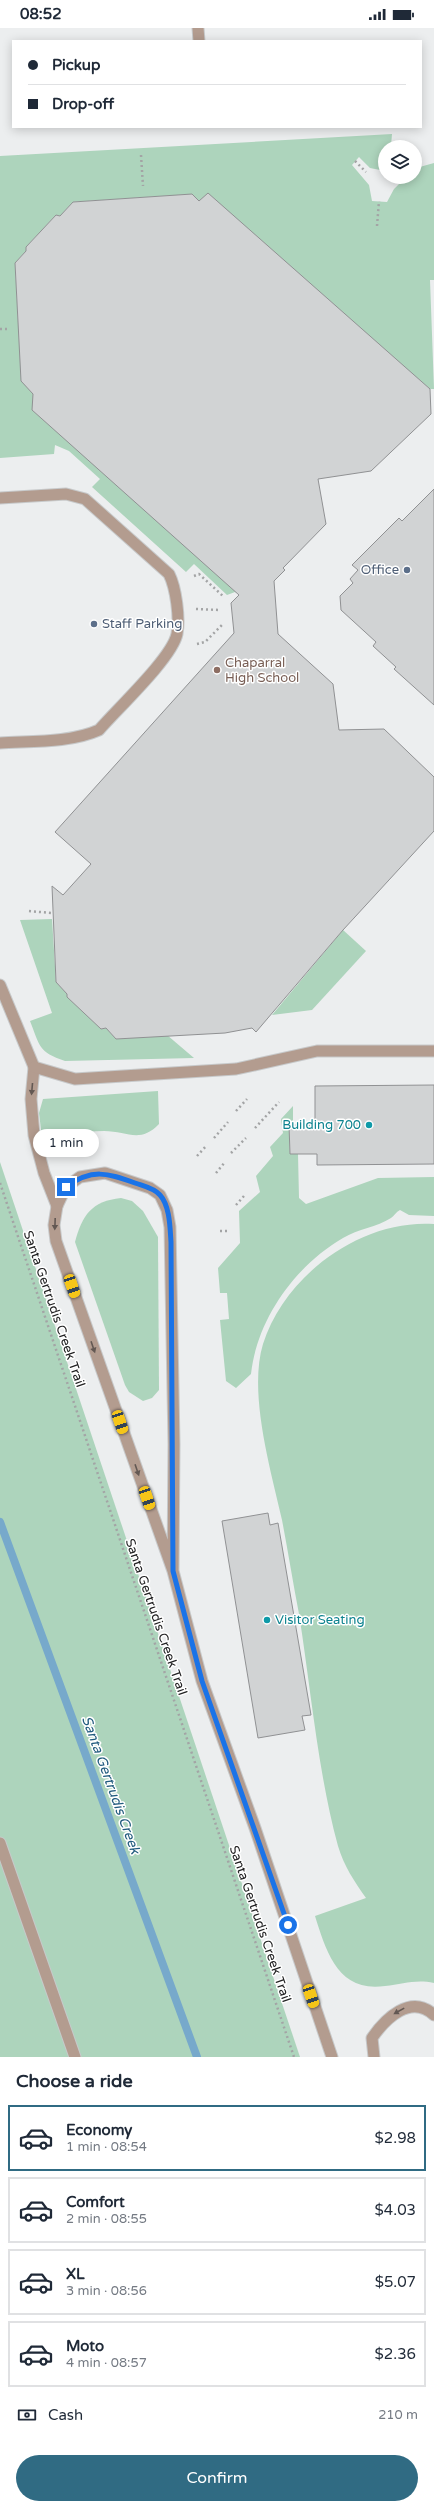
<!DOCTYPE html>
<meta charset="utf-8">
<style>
body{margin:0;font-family:"Varela Round",sans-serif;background:#f6f6f7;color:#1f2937;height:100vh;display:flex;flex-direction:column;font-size:15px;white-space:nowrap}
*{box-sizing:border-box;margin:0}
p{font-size:13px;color:#747a83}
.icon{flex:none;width:22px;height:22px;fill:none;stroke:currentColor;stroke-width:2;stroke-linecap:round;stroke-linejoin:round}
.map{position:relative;height:2029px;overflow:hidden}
.sheet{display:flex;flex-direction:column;background:#fff;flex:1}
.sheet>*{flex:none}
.guide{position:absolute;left:12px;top:12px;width:410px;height:88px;border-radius:0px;box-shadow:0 2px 10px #0003;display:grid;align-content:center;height:88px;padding:0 16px;background:#fff}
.fabs{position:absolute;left:378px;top:112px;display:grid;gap:8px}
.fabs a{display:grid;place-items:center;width:44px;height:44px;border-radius:50%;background:#fff;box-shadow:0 2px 10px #0003;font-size:20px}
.end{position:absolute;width:18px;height:18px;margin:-9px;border:5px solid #1a73e8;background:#fff;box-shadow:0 0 0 2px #fff}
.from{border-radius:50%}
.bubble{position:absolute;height:28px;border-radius:14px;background:#fff;box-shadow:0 2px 10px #0003;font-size:13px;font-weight:600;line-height:28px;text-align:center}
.car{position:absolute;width:12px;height:24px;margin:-12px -6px;border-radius:5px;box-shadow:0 0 3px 1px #0007;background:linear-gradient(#f5c518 24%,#345 0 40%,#f5c518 0 76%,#345 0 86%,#f5c518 0)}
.guide b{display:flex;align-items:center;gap:14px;height:38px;font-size:15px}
.guide b+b{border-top:1px solid #e0e1e3}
.guide i{width:10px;height:10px;background:#1f2937}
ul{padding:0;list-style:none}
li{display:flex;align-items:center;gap:12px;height:66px;margin:0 8px 6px;padding:0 8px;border:2px solid #e0e1e3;border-radius:0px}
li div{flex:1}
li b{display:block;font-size:15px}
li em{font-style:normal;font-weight:600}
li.selected{border-color:#306b83}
li>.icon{width:36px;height:36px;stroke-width:1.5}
h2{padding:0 16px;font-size:18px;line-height:48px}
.pay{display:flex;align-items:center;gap:10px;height:44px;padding:0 16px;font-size:15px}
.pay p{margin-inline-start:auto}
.cta{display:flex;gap:8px;margin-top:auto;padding:8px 16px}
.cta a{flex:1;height:46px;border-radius:24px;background:#306b83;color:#fff;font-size:16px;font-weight:600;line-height:46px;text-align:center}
.status{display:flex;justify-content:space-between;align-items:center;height:28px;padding:0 20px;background:#fff;direction:ltr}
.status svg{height:11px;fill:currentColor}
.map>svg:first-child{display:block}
</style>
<div class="status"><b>08:52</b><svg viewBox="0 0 49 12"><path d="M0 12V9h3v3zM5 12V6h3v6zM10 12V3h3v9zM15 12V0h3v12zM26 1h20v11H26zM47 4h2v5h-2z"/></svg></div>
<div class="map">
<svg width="434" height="2029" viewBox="0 0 434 2029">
<rect width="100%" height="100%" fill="#eceeef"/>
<g fill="#add4bc">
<polygon points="392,106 391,118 402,119 385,119 385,143 370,140 359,129 352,137 369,157 372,173 387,174 394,161 406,149 415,149 416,140 434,135 434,252 430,252 434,361 430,361 199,173 165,168 73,174 60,188 56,187 26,219 26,223 15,235 18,291 239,566 235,564 227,567 194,536 186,544 92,459 100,451 69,423 55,417 54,426 0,430 0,128"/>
<path d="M 52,891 L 56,954 L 101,1001 L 106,1000 L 116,1011 L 167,1007 L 194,1030 L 65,1033 C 38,1024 40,1018 30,993 L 52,985 L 20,892 Z"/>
<polygon points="343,902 366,923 312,982 272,987"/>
<path d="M 158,1063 L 159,1096 C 140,1116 127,1103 104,1103 C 82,1103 63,1109 43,1118 L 39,1085 L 43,1071 Z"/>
<path d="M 293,1078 L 293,1097 L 289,1098 L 290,1126 L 298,1126 L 299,1170 L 306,1176 L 378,1150 L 434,1149 L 434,1188 L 409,1187 L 400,1182 C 396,1184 394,1188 391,1190 C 377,1199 358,1201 343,1210 C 295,1238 257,1291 251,1346 L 236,1360 L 226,1353 L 220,1292 L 229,1291 L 227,1265 L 220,1265 L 218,1240 L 240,1215 L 239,1183 L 260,1164 L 256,1148 L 273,1128 L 270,1119 L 283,1105 L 281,1091 Z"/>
<polygon points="0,1134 300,2029 0,2029"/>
<path d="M 121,1170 L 132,1173 L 143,1183 L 158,1209 L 159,1362 L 152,1370 L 143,1373 L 129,1364 L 125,1357 L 75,1214 C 82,1187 92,1173 121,1170 Z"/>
<path d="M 434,1196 L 434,1955 C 416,1951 403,1956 385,1958 C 338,1965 326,1923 315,1888 L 366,1870 C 354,1853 344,1838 338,1818 C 318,1745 311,1662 299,1586 C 293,1555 288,1523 282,1492 C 271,1443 248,1365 263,1316 C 285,1247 361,1191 434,1196 Z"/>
</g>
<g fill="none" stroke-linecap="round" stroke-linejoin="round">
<polyline stroke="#77a9cb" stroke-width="8" points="0,1494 197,2029"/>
</g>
<g fill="#d1d3d4" stroke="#909193">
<polygon points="208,165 430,361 431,386 371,443 318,451 326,496 283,540 285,542 274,553 278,606 333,656 339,702 384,701 434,749 434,803 343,902 256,1004 252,1000 225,1005 116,1011 106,1000 101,1001 67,969 67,966 56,954 52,858 63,867 91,836 55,804 234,605 231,575 239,567 32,382 33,366 21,353 15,235 26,223 26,219 56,187 60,188 73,174 192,166 199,173"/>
<polygon points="434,461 434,677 394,641 396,639 373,618 376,614 341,582 340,568 353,555 350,551 358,542 352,537 399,490 402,493"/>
<polygon points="434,1057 434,1136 317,1137 317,1126 290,1126 289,1097 315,1097 315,1058"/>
<polygon points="268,1485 270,1497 278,1495 311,1687 302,1688 305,1702 258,1710 222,1493"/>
</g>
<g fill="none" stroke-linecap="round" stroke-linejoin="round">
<defs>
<g id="service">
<polyline points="198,0 199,13"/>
<path d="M 0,470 L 66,466 L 85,471 L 169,546 C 176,560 180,590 177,606 C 172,630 117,681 99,702 C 70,715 31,713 0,715"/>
<polyline points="0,957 34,1039 31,1071 34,1107 44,1145 57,1178"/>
<polyline points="34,1039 75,1051 236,1041 317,1023 434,1023"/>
<polyline points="173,1543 174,1416 170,1199 167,1182 160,1167 150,1160 105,1145 80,1149 66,1159 57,1178 54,1197 56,1213 173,1543 202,1653 255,1800 332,2029"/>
<polyline points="0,1815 75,2029"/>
<path d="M 374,2029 L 372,2010 C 385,1991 411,1965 434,1987"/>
</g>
</defs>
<use href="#service" stroke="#c7c9ca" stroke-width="13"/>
<g stroke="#a3a4a5" stroke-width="2.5" stroke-dasharray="2 3" stroke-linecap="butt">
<polyline points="141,127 143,158"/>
<polyline points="355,133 366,144"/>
<polyline points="377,198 379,173"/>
<polyline points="0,301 10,301"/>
<polyline points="194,548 199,546 224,569"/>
<polyline points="196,581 220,582"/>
<polyline points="197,616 205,614 223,596"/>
<polyline points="29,883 51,885"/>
<polyline points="236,1083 247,1071"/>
<polyline points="255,1100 279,1074"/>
<polyline points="214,1110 228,1094"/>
<polyline points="231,1125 246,1110"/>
<polyline points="197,1128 207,1117"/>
<polyline points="216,1145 225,1134"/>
<polyline points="0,1155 294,2029"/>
<polyline points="236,1177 244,1168"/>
<polyline points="220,1203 229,1203"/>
</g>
<use href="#service" stroke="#b39c8f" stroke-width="11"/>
</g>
<defs><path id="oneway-solid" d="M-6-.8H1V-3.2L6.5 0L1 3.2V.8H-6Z"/></defs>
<g fill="#635853">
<use href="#oneway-solid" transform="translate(32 1061) rotate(95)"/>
<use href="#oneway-solid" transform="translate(55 1196) rotate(92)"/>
<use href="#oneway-solid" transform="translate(93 1319) rotate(71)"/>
<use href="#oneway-solid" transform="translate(137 1442) rotate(71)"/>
<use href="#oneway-solid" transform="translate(399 1983) rotate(151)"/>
</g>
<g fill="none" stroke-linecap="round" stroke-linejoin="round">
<path stroke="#1a73e8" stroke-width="5" d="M 66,1159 C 92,1140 107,1145 135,1155 C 143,1158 154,1160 160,1167 C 170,1178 170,1200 171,1214 L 173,1543 L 202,1653 L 288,1897"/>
</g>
<g fill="#5c6f8a" stroke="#fff" stroke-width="1.5">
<circle cx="407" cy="542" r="4"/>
<circle cx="94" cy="596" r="4"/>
</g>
<circle fill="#8d6e63" stroke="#fff" stroke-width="1.5" cx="217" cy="642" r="4"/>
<g fill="#0f9aa8" stroke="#fff" stroke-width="1.5">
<circle cx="369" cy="1097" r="4"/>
<circle cx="267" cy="1592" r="4"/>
</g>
<g text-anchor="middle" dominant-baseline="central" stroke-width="3" stroke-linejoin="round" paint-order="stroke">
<g font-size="13" fill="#4e5e75" stroke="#fff" text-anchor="end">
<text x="399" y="542">Office</text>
<text x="102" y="596" text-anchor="start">Staff Parking</text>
</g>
<g font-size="13" fill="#785e54" stroke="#fff" text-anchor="start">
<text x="225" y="635">Chaparral<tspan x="225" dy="15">High School</tspan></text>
</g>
<g font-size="13" fill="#0d838f" stroke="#fff" text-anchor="end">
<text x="361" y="1097">Building 700</text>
<text x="275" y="1592" text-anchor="start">Visitor Seating</text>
</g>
<g font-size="13" fill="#212122" stroke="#fff">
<text transform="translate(54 1281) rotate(71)">Santa Gertrudis Creek Trail</text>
<text transform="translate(156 1589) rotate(71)">Santa Gertrudis Creek Trail</text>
<text transform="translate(260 1896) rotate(71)">Santa Gertrudis Creek Trail</text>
</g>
<g font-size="14" font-style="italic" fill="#215b7e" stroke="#fff">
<text transform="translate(111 1757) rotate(70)">Santa Gertrudis Creek</text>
</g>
</g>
</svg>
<div class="fabs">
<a><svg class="icon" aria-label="layers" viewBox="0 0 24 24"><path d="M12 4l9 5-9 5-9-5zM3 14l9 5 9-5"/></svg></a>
</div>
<i class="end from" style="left:288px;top:1897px"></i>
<i class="end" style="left:66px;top:1159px"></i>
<div class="bubble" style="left:33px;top:1101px;width:66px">1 min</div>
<i class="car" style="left:72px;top:1258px;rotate:161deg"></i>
<i class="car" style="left:120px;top:1394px;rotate:161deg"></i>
<i class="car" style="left:147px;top:1470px;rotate:161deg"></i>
<i class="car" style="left:311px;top:1968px;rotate:161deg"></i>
<div class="guide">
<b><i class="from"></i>Pickup</b>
<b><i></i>Drop-off</b>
</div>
</div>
<section class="sheet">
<h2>Choose a ride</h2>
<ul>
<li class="selected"><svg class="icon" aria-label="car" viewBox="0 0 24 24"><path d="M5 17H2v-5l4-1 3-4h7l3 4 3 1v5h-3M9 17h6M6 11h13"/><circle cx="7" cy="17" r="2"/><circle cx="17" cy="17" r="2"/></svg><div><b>Economy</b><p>1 min · 08:54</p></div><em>$2.98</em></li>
<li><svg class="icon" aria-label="car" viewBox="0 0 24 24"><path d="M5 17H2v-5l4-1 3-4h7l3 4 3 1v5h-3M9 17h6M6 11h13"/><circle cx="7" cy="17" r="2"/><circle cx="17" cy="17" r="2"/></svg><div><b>Comfort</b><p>2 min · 08:55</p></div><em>$4.03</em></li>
<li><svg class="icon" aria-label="car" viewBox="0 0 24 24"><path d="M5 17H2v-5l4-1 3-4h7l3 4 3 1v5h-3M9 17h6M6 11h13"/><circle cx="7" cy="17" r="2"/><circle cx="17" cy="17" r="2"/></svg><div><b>XL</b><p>3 min · 08:56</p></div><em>$5.07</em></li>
<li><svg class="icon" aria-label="car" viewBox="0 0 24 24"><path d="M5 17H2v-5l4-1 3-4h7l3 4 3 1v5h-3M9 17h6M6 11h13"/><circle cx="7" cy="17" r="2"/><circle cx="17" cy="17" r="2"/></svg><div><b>Moto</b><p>4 min · 08:57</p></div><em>$2.36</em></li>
</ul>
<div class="pay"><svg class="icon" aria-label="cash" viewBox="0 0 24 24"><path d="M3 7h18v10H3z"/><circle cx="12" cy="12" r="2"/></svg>Cash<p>210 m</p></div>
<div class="cta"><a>Confirm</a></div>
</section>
